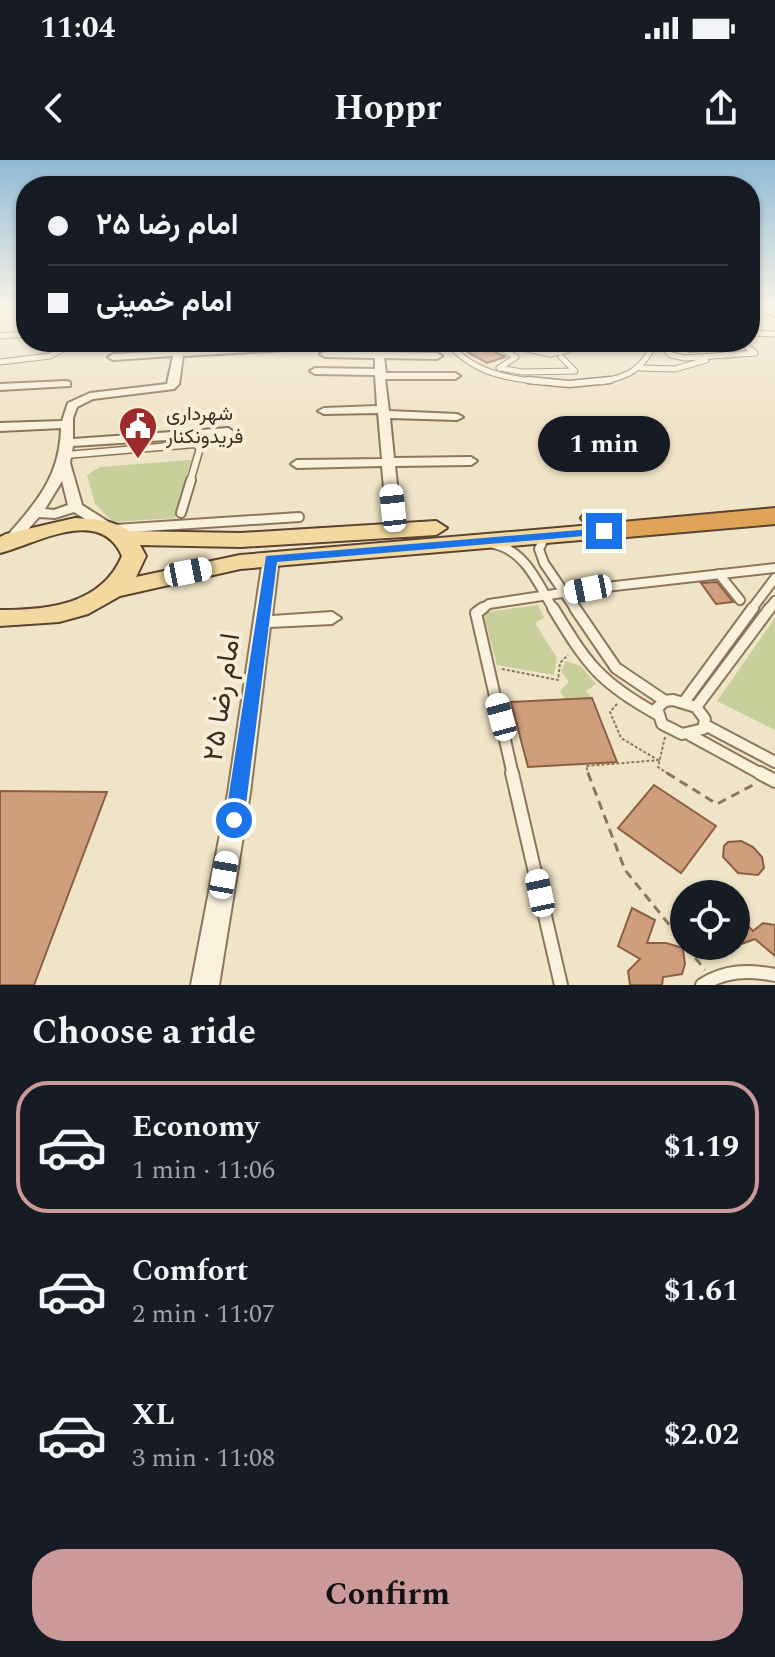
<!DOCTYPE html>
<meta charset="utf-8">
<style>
body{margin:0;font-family:Spectral,Vazirmatn,serif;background:#20242c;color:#f1f3f6;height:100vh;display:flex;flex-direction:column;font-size:30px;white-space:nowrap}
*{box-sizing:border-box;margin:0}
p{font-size:26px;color:#9ea1a6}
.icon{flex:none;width:44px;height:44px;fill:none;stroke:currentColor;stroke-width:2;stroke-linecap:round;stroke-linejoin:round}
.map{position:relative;height:825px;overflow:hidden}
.details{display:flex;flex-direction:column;background:#171b24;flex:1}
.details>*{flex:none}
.guide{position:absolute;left:16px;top:16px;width:744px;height:176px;border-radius:32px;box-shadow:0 2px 6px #0004;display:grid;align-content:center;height:176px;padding:0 32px;background:#171b24}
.controls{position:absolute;left:670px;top:720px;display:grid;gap:16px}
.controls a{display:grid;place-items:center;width:80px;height:80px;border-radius:50%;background:#171b24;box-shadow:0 2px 6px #0004;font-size:40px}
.end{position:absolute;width:36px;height:36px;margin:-18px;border:10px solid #1a73e8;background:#fff;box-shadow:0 0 0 4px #fff}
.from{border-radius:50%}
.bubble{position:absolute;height:56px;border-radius:28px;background:#171b24;box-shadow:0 2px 6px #0004;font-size:26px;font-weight:700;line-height:56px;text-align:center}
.car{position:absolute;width:24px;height:48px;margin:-24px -12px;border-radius:10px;box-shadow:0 0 6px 2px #0007;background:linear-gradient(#fff 24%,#345 0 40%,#fff 0 76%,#345 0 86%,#fff 0)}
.guide b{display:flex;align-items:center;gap:28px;height:76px;font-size:30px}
.guide b+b{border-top:2px solid #363941}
.guide i{width:20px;height:20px;background:#f1f3f6}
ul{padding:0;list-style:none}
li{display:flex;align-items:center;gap:24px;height:132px;margin:0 16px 12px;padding:0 16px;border:4px solid transparent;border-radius:32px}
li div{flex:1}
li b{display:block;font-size:30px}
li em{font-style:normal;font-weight:700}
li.selected{border-color:#cc999b}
li>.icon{width:72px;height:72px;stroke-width:1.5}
h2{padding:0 32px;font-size:36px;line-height:96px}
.action{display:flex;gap:16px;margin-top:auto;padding:16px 32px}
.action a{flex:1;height:92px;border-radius:32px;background:#cc999b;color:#111;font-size:32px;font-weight:700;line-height:92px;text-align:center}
.status{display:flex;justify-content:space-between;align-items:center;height:56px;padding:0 40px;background:#171b24;direction:ltr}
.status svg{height:22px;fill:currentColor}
header{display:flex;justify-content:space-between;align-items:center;height:104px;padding:0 32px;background:#171b24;font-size:36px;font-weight:700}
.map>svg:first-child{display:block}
</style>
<div class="status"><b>11:04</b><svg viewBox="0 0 49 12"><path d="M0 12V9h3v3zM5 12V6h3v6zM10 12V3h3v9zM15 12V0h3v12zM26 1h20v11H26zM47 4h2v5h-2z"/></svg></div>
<header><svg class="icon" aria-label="back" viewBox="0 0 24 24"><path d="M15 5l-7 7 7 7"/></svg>Hoppr<svg class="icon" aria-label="share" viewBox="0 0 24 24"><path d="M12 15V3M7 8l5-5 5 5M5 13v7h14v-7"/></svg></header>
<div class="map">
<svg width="775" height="825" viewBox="0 0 775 825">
<rect width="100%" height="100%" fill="#f0e4c8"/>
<g fill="#c9cf9b">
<polygon points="191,300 175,358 113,362 95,344 87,315 100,307"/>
<polygon points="538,445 544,458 535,463 557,498 554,515 497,505 484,457 487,452"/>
<polygon points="775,458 775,570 717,541"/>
<polygon points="566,501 581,506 596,524 586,531 592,538 565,539 560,531 569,522 561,511"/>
</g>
<g fill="#cf9f7d" stroke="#8d5f41" stroke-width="2">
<polygon points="466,182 493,184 495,192 505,197 487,203 467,192"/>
<polygon points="668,182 708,182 714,190 689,192"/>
<polygon points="717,422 733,442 716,444 701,423"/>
<polygon points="592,538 617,602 528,607 511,542"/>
<polygon points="654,625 716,666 681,713 618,668"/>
<polygon points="0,631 107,632 34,825 0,825"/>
<polygon points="741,681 753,687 762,697 764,708 758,715 738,713 723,697 724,686 728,682"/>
<polygon points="632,748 655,760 647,783 666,783 683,788 740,786 710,797 683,789 685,804 682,814 663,817 662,825 630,825 628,811 640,799 618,786"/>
<polygon points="736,754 753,771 763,763 775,765 775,796 755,779 736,786"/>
</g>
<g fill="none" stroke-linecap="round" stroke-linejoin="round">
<defs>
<g id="lane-far4">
<polyline points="753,144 775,154"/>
<polyline points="0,146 5,146"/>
<polyline points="750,173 775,174"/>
<polyline points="0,176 26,174"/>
<path d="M 448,182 C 471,212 507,219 543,222"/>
<polyline points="523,182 527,189 550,194 569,190 572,186 568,182"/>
<polyline points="658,182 671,195 685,198 755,193 741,182"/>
<polyline points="719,182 729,195"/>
<polyline points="0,202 50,196 77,182"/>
<polyline points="499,208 516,197 505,191 504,185 523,186"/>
<polyline points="500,208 522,212 575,211 561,197"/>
<polyline points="641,208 675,209 706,200"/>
<path d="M 601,222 C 625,217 639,212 651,190 L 643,182"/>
</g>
<g id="lane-far3">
<polyline points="528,220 569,224 610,220"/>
<polyline points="66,295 195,284 200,288 190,322"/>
</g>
<g id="lane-far2">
<polyline points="181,353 191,320"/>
<polyline points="115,369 299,357"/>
<polyline points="550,377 544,379 539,389 544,403 576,450"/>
<path d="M 494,384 C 526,391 538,424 554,450"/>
<polyline points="719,414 740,440"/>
<polyline points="480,450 489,444 588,429 775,408"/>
<polyline points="751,450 775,418"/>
<polyline points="768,450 775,441"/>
</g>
<g id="lane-far1">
<polyline points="483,448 476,453 513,615"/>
<path d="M 553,448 C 587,504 599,522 657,554"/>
<polyline points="575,448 616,508 665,541"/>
<polygon points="673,540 696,547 705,559 703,569 682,574 662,564 657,548 665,541"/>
<polyline points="684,542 753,448"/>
<polyline points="696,547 770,448"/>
<polyline points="705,565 775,602"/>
<polyline points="690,575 763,615"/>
</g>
<g id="lane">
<polyline points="512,613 561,825"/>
<polyline points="760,613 775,621"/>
<path d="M 702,825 C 726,810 748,810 775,815"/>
</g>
<g id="street">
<path d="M 175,182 L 185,182 L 184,190 L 287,184 L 292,187 L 287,190 L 183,196 L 179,224 L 174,229 L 93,239 L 77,247 L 73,258 L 73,279 L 228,268 L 234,272 L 228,276 L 73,286 L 70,303 L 82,345 L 115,366 L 117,369 L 115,372 L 105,372 L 74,352 L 55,358 L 39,357 L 16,383 L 6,383 L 3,380 L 6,377 C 37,342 60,316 61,268 L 0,271 L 0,263 L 62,261 L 68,243 L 90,233 L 167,224 L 173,196 L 113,200 L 108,197 L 113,194 L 174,191 ZM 62,321 L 68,345 L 54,350 L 45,349 Z"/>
<polygon points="384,182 384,192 437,193 442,196 437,199 384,198 386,213 455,213 460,216 455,219 385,219 389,251 457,254 463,257 457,260 390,258 394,298 471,297 477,301 471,305 395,306 402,371 395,375 388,371 382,306 297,308 291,304 297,300 382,299 378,253 324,254 318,251 324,248 377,246 375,215 315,214 310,211 315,208 375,209 375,198 325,197 320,194 325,191 375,192 374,185 305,186 300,183"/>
<polygon points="66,221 70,222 70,226 0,230 0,224"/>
<polygon points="271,394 279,399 272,456 332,452 341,458 332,464 270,467 250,633 219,825 191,825 228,633 263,399"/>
</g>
<path id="primary" d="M 75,358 C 94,359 113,360 129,371 L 241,373 L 436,361 L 447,368 L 436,375 L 241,387 L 140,385 L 146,396 L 136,417 L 240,395 L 604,364 L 615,371 L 604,378 L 240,409 L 120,436 L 88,454 L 59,462 L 0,466 L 0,450 C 48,450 101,445 122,396 C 100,345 36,384 0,393 L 0,377 L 6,374 Z"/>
<path id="highway" d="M 775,348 L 775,364 L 604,379 L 595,376 L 581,358 L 585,353 C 598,349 603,352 611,363 Z"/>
</defs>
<use href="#lane-far4" stroke="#8d765c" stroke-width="7"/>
<use href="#lane-far3" stroke="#8d765c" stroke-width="9"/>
<use href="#lane-far2" stroke="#8d765c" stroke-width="12"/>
<use href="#lane-far1" stroke="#8d765c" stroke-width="14"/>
<use href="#lane" stroke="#8d765c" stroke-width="16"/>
<use href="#street" stroke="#8d765c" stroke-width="4"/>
<use href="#primary" stroke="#5b4430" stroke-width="4"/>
<use href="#highway" stroke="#5b4430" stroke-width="4"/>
<g stroke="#8d765c" stroke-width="2" stroke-dasharray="3 2" stroke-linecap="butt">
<polyline points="502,509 558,520 560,503 568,495"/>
<polyline points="617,544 610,552 621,578 658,600"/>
<polyline points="665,577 658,607 670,615"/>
<polyline points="589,615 586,606 660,600"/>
</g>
<g stroke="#8d765c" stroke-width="3" stroke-dasharray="9 6" stroke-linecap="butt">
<polyline points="588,613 625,710 684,783"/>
<polyline points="667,613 717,644 753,625"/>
<polyline points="686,786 705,810"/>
</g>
<use href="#lane-far4" stroke="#faf1dc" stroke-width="5"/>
<use href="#lane-far3" stroke="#faf1dc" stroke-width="6"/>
<use href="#lane-far2" stroke="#faf1dc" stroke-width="8"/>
<use href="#lane-far1" stroke="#faf1dc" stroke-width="10"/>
<use href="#lane" stroke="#faf1dc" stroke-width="12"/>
<use href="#street" fill="#faf1dc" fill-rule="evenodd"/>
<use href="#primary" fill="#f3d9a0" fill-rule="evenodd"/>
<use href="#highway" fill="#e0a458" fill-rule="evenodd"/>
</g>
<linearGradient id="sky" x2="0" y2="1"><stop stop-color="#8fbad6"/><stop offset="0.56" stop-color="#f8f3e6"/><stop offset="1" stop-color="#f8f3e6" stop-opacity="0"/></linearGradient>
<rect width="775" height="259" fill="url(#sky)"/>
<polygon fill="#1a73e8" points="604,368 610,371 608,374 277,402 244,660 241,666 234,668 228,666 225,660 266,396"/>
<defs>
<symbol id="civic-pin" viewBox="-11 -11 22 30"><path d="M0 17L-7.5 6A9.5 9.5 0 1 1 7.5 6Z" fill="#9e2a2b" stroke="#f7eed8"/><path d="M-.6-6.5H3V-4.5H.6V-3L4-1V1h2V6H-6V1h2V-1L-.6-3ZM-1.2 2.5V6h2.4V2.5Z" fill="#fff"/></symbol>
</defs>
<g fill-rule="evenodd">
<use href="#civic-pin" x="116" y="244" width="44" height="60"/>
</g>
<g text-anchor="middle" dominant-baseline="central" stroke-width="8" stroke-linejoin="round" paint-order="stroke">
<g font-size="20" fill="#3d2e20" stroke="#f7eed8" text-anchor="start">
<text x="166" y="254">شهرداری<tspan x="166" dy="23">فریدونکنار</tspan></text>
</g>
<g font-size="28" fill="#3d2e20" stroke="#f7eed8">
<text transform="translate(222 537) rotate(-82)">امام رضا ۲۵</text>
</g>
</g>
</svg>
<div class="controls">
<a><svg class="icon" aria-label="locate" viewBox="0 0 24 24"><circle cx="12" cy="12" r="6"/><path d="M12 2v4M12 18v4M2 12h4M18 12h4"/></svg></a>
</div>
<i class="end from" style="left:234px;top:660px"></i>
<i class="end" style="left:604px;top:371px"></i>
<div class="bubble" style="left:538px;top:256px;width:132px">1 min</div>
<i class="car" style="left:393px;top:348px;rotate:354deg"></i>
<i class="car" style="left:188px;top:412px;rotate:79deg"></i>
<i class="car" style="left:588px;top:429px;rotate:259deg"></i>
<i class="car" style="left:501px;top:557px;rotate:345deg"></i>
<i class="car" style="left:224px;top:715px;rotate:10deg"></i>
<i class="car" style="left:540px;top:733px;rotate:348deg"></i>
<div class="guide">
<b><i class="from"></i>امام رضا ۲۵</b>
<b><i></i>امام خمینی</b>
</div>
</div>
<section class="details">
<h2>Choose a ride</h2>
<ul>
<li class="selected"><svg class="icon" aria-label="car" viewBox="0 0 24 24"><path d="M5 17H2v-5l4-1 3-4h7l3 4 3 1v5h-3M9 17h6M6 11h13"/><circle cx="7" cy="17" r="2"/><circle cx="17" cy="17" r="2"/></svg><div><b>Economy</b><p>1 min · 11:06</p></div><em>$1.19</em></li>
<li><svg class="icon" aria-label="car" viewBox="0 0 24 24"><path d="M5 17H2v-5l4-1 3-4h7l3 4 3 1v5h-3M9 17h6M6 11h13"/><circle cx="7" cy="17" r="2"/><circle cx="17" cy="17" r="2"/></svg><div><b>Comfort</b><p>2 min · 11:07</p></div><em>$1.61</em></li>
<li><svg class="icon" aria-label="car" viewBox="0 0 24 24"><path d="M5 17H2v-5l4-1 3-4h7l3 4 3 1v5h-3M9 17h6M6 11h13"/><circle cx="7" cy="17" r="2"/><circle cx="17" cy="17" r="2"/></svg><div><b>XL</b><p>3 min · 11:08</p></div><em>$2.02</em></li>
</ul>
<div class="action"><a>Confirm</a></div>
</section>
